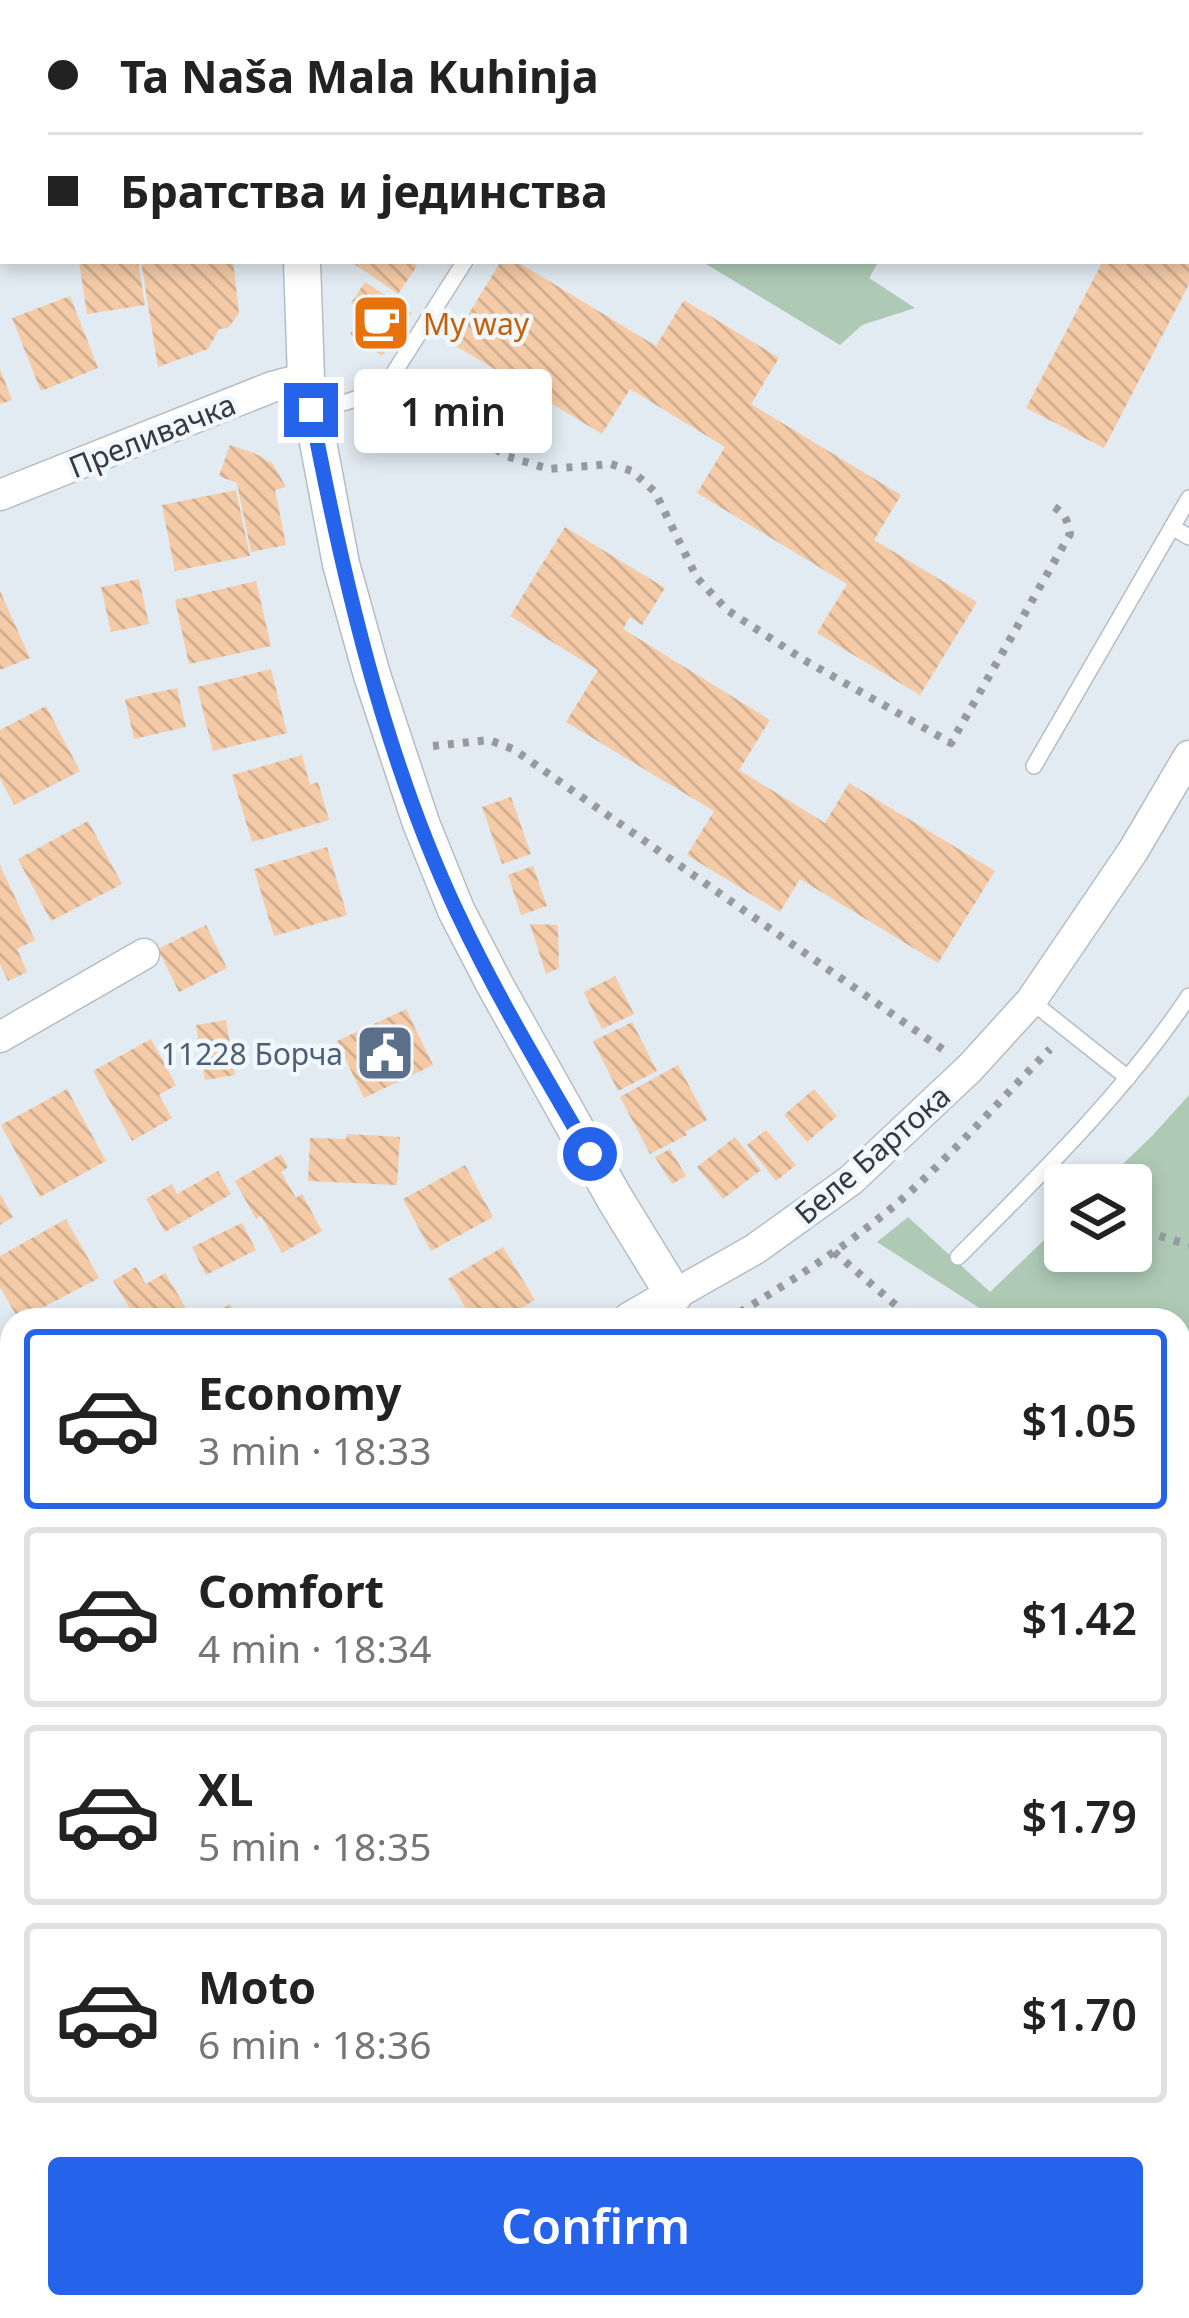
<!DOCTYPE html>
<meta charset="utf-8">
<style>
body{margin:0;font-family:"Noto Sans",sans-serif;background:#f6f6f6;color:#222;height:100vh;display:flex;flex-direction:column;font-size:45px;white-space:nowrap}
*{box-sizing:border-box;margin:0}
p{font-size:39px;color:#767676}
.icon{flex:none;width:66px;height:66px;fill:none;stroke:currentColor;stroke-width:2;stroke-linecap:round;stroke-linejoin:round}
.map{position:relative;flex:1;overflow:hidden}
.panel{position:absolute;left:0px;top:1308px;width:1191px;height:1011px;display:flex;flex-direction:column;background:#fff;border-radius:36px 36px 0 0;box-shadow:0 6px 18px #0003}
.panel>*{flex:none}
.top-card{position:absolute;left:0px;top:0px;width:1191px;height:264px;box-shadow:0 6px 18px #0003;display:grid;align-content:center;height:264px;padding:0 48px;background:#fff}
.fabs{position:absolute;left:1044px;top:1164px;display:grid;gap:24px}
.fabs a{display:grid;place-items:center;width:108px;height:108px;border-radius:12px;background:#fff;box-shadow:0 6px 18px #0003;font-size:60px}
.end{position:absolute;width:54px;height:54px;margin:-27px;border:15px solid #2563eb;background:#fff;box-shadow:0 0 0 6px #fff}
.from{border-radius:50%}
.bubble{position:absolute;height:84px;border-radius:12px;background:#fff;box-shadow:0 6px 18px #0003;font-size:39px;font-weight:600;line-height:84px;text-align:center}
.top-card b{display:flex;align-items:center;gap:42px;height:114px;font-size:45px}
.top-card b+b{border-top:3px solid #e0e0e0}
.top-card i{width:30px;height:30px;background:#222}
ul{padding:21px 0 0;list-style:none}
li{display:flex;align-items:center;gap:36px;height:180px;margin:0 24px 18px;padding:0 24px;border:6px solid #e0e0e0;border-radius:12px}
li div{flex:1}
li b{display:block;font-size:45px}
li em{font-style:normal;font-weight:600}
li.active{border-color:#2563eb}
li>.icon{width:108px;height:108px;stroke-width:1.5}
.button{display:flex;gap:24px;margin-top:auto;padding:24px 48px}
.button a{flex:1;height:138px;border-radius:12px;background:#2563eb;color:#fff;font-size:48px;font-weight:600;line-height:138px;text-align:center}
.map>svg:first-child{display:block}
</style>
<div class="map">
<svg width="1189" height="2318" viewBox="0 0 1189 2318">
<defs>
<pattern id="building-back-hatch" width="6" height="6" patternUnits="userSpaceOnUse" patternTransform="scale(3)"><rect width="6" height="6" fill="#f4cba6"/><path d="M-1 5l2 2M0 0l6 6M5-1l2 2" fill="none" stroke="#d2af90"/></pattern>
</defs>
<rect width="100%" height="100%" fill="#e2ebf2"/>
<g fill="#aecab5">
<polygon points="701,261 879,261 869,278 915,308 862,325 840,345"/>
<polygon points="1189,1095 1189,1442 1179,1435 1179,1320 998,1320 877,1242 908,1217 990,1292 1065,1220 1065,1251 1131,1251 1131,1185 1101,1185 1152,1136"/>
<polygon points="1189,1600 1189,1687 1179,1681 1179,1615"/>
<polygon points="1189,1949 1189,2318 1129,2318 1135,2307 1179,2307 1179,1965"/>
<polygon points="0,2211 12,2218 12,2307 158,2307 176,2318 0,2318"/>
<polygon points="328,2307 925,2307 918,2318 321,2318"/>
</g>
<g fill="url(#building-back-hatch)">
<polygon points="79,261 138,261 145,305 87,314"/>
<polygon points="141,261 233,261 239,313 228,328 219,329 208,349 158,367"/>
<polygon points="350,261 410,261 417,266 398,294"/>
<polygon points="501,261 516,261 656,346 684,300 779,358 751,404 901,495 874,540 977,602 920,695 817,633 847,584 697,493 725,447 630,389 602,434 451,343"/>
<polygon points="1103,261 1189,261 1189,284 1104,448 1026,408"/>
<polygon points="365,282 412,313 382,356 350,334 365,312 351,303"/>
<polygon points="70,296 98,368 41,391 12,318"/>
<polygon points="0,369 12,400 0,404"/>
<polygon points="230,445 254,453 273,464 286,487 275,490 286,545 251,552 237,483 219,476"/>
<polygon points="236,490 250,556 175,571 162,505"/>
<polygon points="565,527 665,588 642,625 630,617 623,629 770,720 739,770 825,823 849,783 995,871 938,963 800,879 780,912 687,855 714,811 566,722 598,670 510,616"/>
<polygon points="139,579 149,624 111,632 101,587"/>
<polygon points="256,581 271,646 189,664 175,600"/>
<polygon points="0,591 30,658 0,670"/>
<polygon points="271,669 287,733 213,751 197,687"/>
<polygon points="177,688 186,727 134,739 125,699"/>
<polygon points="46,706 80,771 14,805 0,778 0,730"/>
<polygon points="302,755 310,785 318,782 329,820 252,842 232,775"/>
<polygon points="511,797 531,854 502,864 482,807"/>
<polygon points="88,821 122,884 51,921 18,859"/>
<polygon points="327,847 347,915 274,936 254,869"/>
<polygon points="0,865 35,940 17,949 27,972 8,981 0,964"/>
<polygon points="533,866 547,906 521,915 508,875"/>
<polygon points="530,924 558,925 559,968 546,974"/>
<polygon points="206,925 227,968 179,992 158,949"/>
<polygon points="615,976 634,1014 602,1029 584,992"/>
<polygon points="406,1009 433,1065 364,1098 337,1041"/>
<polygon points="226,1020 235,1075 205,1080 196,1025"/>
<polygon points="632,1022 657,1071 618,1091 593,1041"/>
<polygon points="151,1039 176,1085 159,1095 172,1118 132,1141 93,1071"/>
<polygon points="678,1065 707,1120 685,1132 687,1135 650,1154 620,1097"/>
<polygon points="67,1089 106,1161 40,1197 1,1125"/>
<polygon points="814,1089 837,1116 807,1142 784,1115"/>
<polygon points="766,1130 796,1165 776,1181 747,1145"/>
<polygon points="347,1134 400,1137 397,1185 308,1181 310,1138 346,1139"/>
<polygon points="735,1137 761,1170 723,1199 697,1167"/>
<polygon points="670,1149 686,1176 672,1184 655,1157"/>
<polygon points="281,1154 288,1167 281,1172 296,1198 302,1194 322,1231 282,1253 261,1216 256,1219 235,1181"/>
<polygon points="465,1165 493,1217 431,1251 403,1199"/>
<polygon points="218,1171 231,1194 165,1232 146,1199 172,1184 177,1194"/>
<polygon points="0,1194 13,1217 0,1225"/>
<polygon points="66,1219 99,1278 19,1320 0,1287 0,1256"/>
<polygon points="242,1223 256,1250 206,1275 192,1247"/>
<polygon points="503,1247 535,1300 501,1320 473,1320 448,1279"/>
<polygon points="136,1267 146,1284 165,1273 193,1320 137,1320 113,1281"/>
<polygon points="230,1304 239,1320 204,1320"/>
<polygon points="1179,1547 1189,1553 1189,1583 1179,1599"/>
<polygon points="0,2041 12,2049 12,2175 0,2168"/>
</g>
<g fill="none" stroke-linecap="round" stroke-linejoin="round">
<defs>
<g id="service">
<polyline points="627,3 629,0"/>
<path d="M 312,410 C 342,404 366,399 390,379 L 465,261"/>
<polyline points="1172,527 1189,537"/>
<polyline points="1034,766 1189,498"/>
<polyline points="1031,1001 1128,1078"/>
<path d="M 958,1257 C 1041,1174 1124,1093 1189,996"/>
</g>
<g id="minor">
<polyline points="984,0 990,3"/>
<polyline points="0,43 3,43"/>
<polyline points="1188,112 1189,113"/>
<polyline points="0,495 272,387 306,378"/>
<polyline points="0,1037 144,954"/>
<polyline points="674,1295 755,1249 851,1180 970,1068 1031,1001 1133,851 1189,756"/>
<polyline points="0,1396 12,1417"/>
</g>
<g id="tertiary">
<polyline points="296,3 296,0"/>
<polyline points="302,261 306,378 341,564 372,675 421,823 456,910 496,987 615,1199 674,1295 631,1320"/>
<polyline points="0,1690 12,1682"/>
</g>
</defs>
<use href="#service" stroke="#b5bdc4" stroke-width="18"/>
<use href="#minor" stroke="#b5bdc4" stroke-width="33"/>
<use href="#tertiary" stroke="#b5bdc4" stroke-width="39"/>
<g stroke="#959ba0" stroke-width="8" stroke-dasharray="6 9" stroke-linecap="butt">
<path d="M 408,391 L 506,456 L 549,469 L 611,464 L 632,471 L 655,492 L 697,578 L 727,610 L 804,660 L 951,743 L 1070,534 C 1068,521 1065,514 1054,507"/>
<polyline points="433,746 489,740 513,749 945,1051"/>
<polyline points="1131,1227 1189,1245"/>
<polyline points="834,1252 913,1320"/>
<path d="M 727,1320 C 787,1284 848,1246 901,1200 C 954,1153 1001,1099 1050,1049"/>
<polyline points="1179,1488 1189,1494"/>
<polyline points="0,1742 12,1734"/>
<path d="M 0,1778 C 12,1797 13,1807 0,1825"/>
<polyline points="1179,1840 1189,1825"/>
<polyline points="0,1898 12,1907"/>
<polyline points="0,2211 12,2218"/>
<polyline points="158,2307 176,2318"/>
<polyline points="646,2307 665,2318"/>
<polyline points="321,2318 328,2307"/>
<polyline points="534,2318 536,2307"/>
</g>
<use href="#service" stroke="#fff" stroke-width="15"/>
<use href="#minor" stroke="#fff" stroke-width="30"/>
<use href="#tertiary" stroke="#fff" stroke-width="36"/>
</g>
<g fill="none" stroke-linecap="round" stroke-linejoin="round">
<path stroke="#2563eb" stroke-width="15" d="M 311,410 C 343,578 384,757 457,912 C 496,995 544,1075 590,1154"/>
</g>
<defs>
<symbol id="cafe-square" viewBox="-11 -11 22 22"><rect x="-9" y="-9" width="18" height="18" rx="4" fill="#e8710a" stroke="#f0f8fe"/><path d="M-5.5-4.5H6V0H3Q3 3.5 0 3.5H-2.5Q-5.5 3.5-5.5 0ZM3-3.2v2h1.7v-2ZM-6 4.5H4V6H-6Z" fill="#fff"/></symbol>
<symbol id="civic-square" viewBox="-11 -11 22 22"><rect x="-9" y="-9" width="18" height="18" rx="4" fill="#5c6f8a" stroke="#f0f8fe"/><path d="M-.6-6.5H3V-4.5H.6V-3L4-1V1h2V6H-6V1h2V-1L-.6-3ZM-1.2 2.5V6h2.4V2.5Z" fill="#fff"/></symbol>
</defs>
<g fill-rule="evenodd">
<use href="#cafe-square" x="348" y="290" width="66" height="66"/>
<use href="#civic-square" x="352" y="1020" width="66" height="66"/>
</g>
<g text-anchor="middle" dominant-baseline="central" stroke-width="9" stroke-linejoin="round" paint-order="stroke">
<g font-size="30" fill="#c56008" stroke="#f0f8fe" text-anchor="start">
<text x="423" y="323">My way</text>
</g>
<g font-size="30" fill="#373a3d" stroke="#f0f8fe">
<text transform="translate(152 435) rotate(-22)">Преливачка</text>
<text transform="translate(872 1154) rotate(-41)">Беле Бартока</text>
</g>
<g font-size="30" fill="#4e5e75" stroke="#f0f8fe" text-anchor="end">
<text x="343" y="1053">11228 Борча</text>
</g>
</g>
</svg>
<div class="fabs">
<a><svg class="icon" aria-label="layers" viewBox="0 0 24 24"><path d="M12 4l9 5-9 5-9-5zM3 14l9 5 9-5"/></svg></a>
</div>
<i class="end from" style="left:590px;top:1154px"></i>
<i class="end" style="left:311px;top:410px"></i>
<div class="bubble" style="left:354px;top:369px;width:198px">1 min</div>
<div class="top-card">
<b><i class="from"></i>Ta Naša Mala Kuhinja</b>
<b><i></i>Братства и јединства</b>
</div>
<section class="panel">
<ul>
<li class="active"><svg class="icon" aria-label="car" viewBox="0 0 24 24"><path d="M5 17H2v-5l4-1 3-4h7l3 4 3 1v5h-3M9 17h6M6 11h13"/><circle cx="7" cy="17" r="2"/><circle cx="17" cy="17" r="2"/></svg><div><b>Economy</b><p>3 min · 18:33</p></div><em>$1.05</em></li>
<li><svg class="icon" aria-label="car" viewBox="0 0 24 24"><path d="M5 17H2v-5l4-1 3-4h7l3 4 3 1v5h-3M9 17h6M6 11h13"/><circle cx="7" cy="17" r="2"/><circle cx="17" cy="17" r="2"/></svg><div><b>Comfort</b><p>4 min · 18:34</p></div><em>$1.42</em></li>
<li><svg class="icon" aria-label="car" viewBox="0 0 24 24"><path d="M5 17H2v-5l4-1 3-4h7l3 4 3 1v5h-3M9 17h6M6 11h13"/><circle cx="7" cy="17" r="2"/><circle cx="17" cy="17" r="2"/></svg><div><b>XL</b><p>5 min · 18:35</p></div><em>$1.79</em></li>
<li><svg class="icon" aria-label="car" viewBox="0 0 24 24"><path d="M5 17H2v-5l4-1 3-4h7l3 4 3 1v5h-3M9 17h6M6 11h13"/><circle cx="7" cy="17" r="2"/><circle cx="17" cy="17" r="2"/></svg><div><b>Moto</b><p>6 min · 18:36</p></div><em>$1.70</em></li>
</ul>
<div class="button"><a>Confirm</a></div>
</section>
</div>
